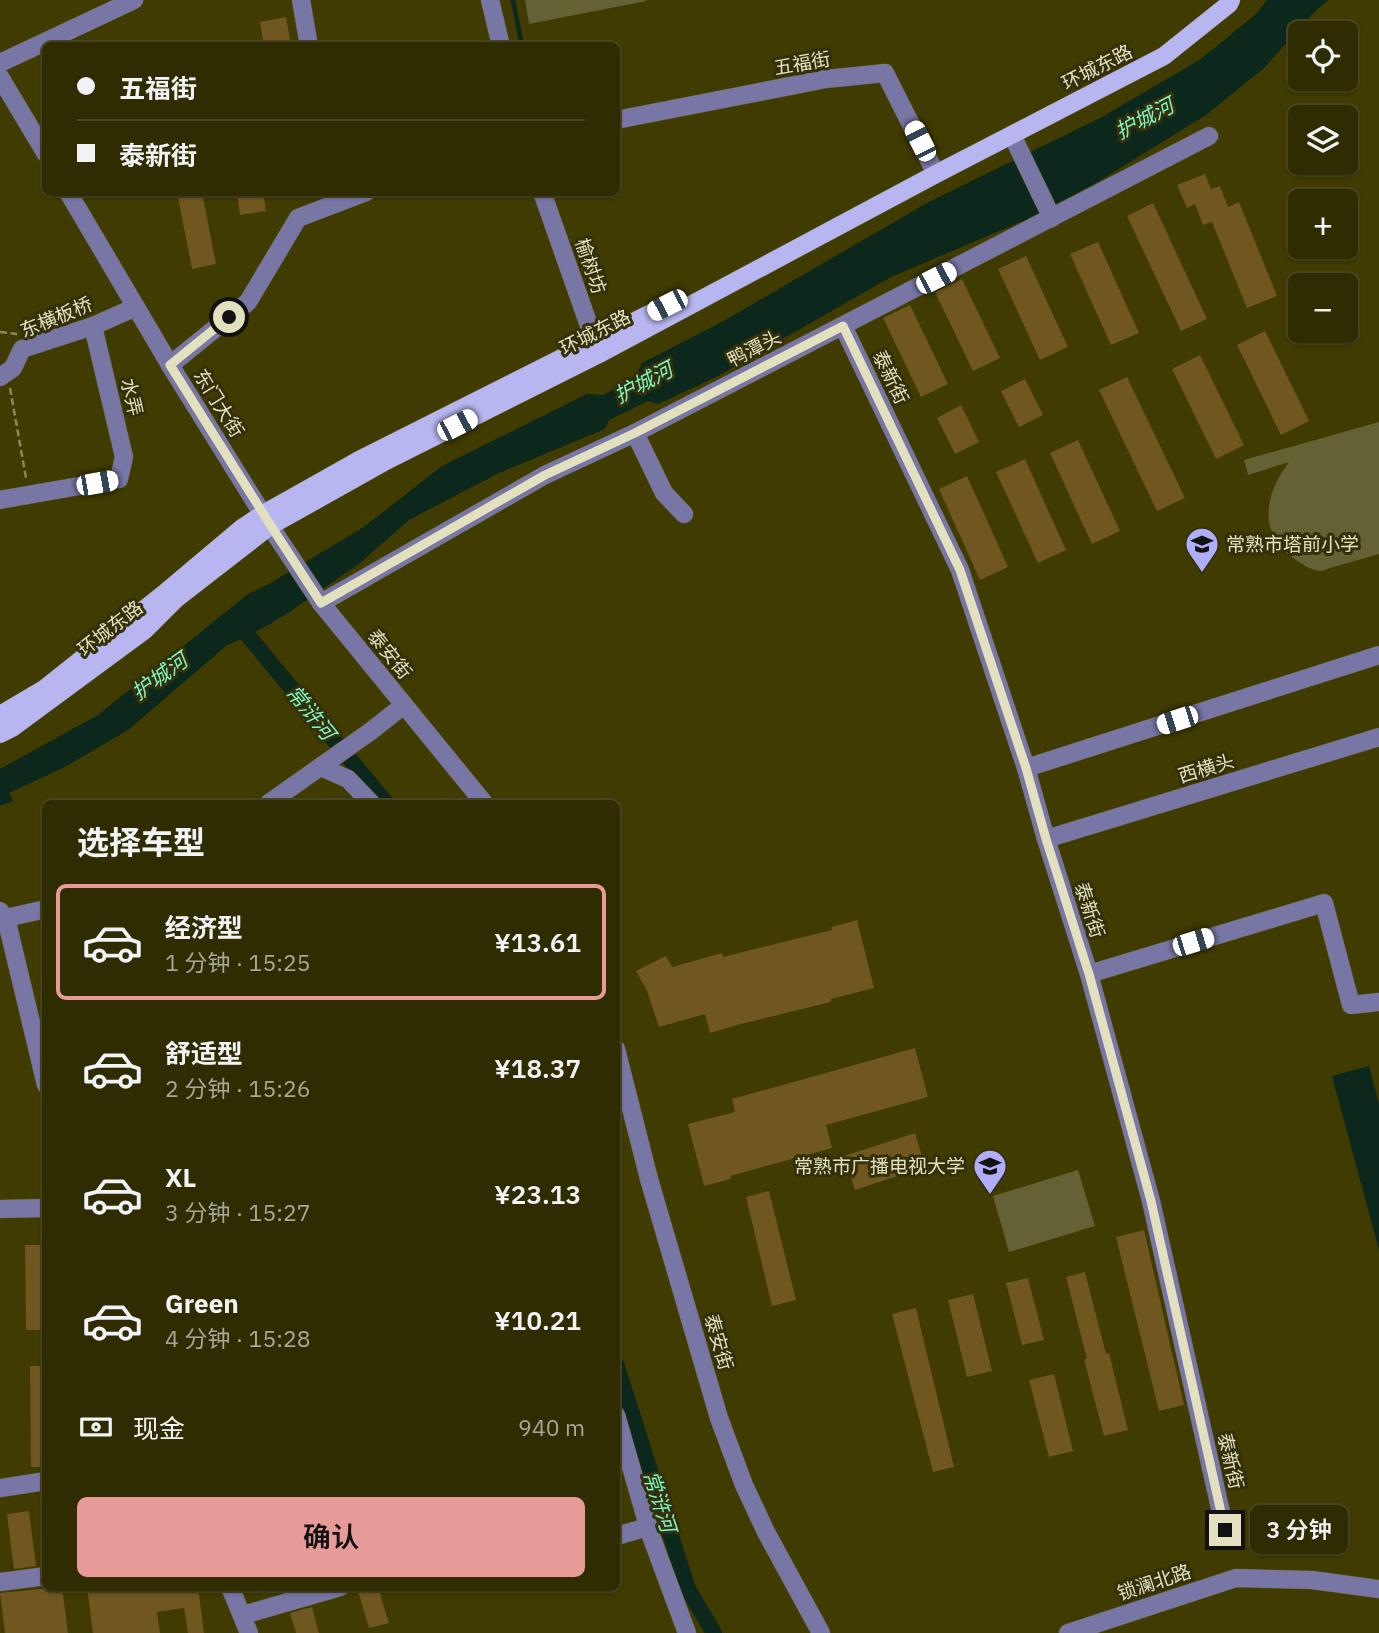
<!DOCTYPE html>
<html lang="zh">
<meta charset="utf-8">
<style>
body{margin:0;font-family:"IBM Plex Sans","Noto Sans SC",sans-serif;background:#37340b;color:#f1f3f6;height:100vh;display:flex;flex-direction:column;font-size:26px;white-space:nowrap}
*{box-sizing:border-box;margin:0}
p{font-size:23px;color:#a7a799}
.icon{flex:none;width:38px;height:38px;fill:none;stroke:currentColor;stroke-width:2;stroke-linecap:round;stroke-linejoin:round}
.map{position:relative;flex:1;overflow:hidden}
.side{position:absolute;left:42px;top:800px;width:578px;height:791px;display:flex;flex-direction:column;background:#2f2c01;border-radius:10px;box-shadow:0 2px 5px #0004,0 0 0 2px #4a4823}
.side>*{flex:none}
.hud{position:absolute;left:42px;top:42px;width:578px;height:154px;border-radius:10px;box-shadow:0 2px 5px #0004,0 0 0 2px #4a4823;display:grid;align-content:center;height:154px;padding:0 35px;background:#2f2c01}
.controls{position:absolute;left:1288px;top:21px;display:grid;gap:14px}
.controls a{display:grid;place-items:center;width:70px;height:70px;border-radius:10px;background:#2f2c01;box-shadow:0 2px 5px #0004,0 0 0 2px #4a4823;font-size:35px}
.end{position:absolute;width:32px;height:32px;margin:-16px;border:9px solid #e2e0be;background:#111;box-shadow:0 0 0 4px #111}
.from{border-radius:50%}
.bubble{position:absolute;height:49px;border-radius:10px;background:#2f2c01;box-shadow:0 2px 5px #0004,0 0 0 2px #4a4823;font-size:23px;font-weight:600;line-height:49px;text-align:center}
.car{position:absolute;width:21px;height:42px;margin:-21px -10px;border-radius:9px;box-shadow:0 0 5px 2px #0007;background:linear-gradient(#fff 24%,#345 0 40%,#fff 0 76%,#345 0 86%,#fff 0)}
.hud b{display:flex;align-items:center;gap:24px;height:66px;font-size:26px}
.hud b+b{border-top:2px solid #4a4823}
.hud i{width:18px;height:18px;background:#f1f3f6}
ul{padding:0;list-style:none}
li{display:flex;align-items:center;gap:21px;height:116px;margin:0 14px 10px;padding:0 21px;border:4px solid transparent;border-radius:10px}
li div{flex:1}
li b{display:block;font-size:26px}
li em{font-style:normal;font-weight:600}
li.on{border-color:#e69b98}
li>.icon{width:63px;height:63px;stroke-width:1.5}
h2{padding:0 35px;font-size:32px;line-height:84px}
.pay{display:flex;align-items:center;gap:18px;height:77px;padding:0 35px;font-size:26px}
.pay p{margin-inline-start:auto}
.action{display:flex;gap:14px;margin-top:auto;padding:14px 35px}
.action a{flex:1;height:80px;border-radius:10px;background:#e69b98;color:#111;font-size:28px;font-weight:600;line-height:80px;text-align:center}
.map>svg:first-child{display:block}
</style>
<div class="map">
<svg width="1379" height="1633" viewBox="0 0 1379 1633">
<rect width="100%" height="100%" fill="#3f3b01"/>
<g fill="#646134">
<polygon points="525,0 646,0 646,1 529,24"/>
<path d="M 1379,422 L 1379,554 C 1365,558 1351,562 1337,566 C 1332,567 1326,570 1321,571 C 1313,571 1303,565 1296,560 C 1257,534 1264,495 1289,462 L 1248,475 L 1244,460 Z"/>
<polygon points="1078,1170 1095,1226 1009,1252 993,1196"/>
</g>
<g fill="#0c281d">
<polygon points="1267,0 1329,0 1318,8 1264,68 1206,115 1096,183 1025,220 891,277 718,376 658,404 648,401 609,420 605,429 499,473 409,520 360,563 291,611 263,628 226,646 128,730 65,767 9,793 13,801 0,806 0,769 98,715 248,594 267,585 364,527 442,466 587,394 603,395 637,375 642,363 720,323 927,203 1102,117 1201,59 1256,14"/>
<polygon points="1369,1066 1379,1104 1379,1250 1332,1076"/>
</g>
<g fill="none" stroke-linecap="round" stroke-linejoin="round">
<polyline stroke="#0c281d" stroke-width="4.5" points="513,0 522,46"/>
<g stroke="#0c281d" stroke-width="16">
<polyline points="236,621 386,803"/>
<polyline points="616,1364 688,1589 714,1633"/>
</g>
</g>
<g fill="#6f571f">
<polygon points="286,17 291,46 264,46 260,22"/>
<polygon points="1205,174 1211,189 1220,186 1228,207 1239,202 1277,296 1247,308 1212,222 1203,225 1195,204 1187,208 1177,185"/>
<polygon points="177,192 202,192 216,264 192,269"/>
<polygon points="237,192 263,192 266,211 240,215"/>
<polygon points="1153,203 1207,319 1181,331 1127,216"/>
<polygon points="1098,242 1139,333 1111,345 1070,254"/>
<polygon points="1026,256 1068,347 1040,360 998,269"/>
<polygon points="962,279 1000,358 973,371 935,292"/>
<polygon points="910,305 948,384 921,397 883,318"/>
<polygon points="1265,331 1309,421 1281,435 1237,345"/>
<polygon points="1200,355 1244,445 1216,459 1172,369"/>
<polygon points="1127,377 1185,498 1157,511 1099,390"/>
<polygon points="1025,379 1043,415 1019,427 1001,391"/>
<polygon points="961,405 979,442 955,454 937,418"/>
<polygon points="1078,440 1120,531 1092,544 1050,453"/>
<polygon points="1025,459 1066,550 1038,563 996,472"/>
<polygon points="967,476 1008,567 980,580 939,489"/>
<polygon points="857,920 874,988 831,999 831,1002 741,1024 710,1033 705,1014 659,1027 647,991 636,971 666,956 672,967 722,953 723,957 832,930 831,927"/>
<polygon points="915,1048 928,1097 826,1125 832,1148 730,1176 731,1179 704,1186 688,1124 735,1112 732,1099"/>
<polygon points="915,1133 925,1167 855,1190 844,1156"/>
<polygon points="769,1191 796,1300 772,1306 746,1197"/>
<polygon points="1144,1230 1184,1405 1159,1411 1116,1237"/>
<polygon points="25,1245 46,1245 46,1330 26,1330"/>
<polygon points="1085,1272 1106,1354 1109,1353 1128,1430 1104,1436 1084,1359 1087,1359 1066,1277"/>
<polygon points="1028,1278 1044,1340 1022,1345 1006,1283"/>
<polygon points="973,1294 992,1371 967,1377 948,1300"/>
<polygon points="916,1308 954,1467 933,1472 892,1314"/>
<polygon points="30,1366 46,1366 46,1467 31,1467"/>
<polygon points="1054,1374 1073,1451 1049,1457 1029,1380"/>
<polygon points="29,1511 36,1566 14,1569 7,1514"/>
<polygon points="62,1587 68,1633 5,1633 0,1593"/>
<polygon points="87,1587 198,1587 204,1633 188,1633 184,1608 157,1612 160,1633 93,1633"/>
<polygon points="371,1587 378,1587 389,1623 369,1628 358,1591"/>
<polygon points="312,1607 319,1633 296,1633 290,1613"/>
</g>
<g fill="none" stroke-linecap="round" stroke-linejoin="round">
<defs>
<g id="minor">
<polyline points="301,0 309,46"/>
<polyline points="490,0 501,46"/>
<polyline points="0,63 134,0"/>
<polyline points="0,77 46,154"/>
<polyline points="616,120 826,79 885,73 936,174"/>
<polyline points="1012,135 1052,218"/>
<polyline points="68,192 170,365 270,526 321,603 484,803"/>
<polyline points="542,192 599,354"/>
<polyline points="843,326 960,570 1026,768 1046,839 1089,974 1151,1201 1225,1530"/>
<polyline points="170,365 248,302 298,218 366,192"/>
<polyline points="0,377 13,368 22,349 93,326 136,307"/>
<polyline points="635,433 664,493 684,514"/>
<polyline points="0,500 119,479 124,457 93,326"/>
<polyline points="321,603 545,475 635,433 1209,136"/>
<polyline points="321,767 348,779 371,803"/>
<polyline points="1026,768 1379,655"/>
<polyline points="269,803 371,731 404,705"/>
<polyline points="1046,839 1379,737"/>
<polyline points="0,911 6,918 46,909"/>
<polyline points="6,918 46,1085"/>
<polyline points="1089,974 1324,903 1351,1005 1379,1002"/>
<polyline points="616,1049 649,1179 719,1418 744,1485 766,1532 821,1633"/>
<polyline points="0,1209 46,1208"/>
<polyline points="616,1415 651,1536 687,1633"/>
<polyline points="0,1488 46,1481"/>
<polyline points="616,1536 648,1527"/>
<polyline points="0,1582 46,1576"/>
<polyline points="230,1587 249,1633"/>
<polyline points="243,1615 340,1587"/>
<polyline points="1068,1633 1236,1578 1312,1580 1379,1589"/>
</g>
<g id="major">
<polyline points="0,715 44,689 166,592 242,528 263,514 359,460 653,312"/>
<polyline points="0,734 12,728 145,630 176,599 270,526 386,461 599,354 936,174 1164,56 1229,4 1231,0"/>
</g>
</defs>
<use href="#minor" stroke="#5c5923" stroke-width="19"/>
<use href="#major" stroke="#5c5923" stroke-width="19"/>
<g stroke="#8b885a" stroke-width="2.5" stroke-dasharray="7 3.5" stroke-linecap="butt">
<polyline points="0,332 17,334"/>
<polyline points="10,388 26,478"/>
</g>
<use href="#minor" stroke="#7776a5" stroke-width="18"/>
<use href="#major" stroke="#b7b6f0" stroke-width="18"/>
</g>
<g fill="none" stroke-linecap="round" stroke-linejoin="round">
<polyline stroke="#e2e0be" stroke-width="9" points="229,317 170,365 271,526 321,603 545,475 635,433 843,326 960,570 1026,768 1046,839 1089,974 1151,1201 1225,1530"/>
</g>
<defs>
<symbol id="school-pin" viewBox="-11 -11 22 30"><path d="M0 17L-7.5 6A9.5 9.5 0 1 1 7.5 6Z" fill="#b0aefa" stroke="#33300b"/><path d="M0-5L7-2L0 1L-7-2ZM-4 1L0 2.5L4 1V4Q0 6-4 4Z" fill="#111"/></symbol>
<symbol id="university-pin" viewBox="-11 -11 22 30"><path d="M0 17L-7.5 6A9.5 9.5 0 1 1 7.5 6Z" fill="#b0aefa" stroke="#33300b"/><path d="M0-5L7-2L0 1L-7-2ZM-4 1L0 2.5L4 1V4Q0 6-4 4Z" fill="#111"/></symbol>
</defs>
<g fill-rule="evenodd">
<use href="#school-pin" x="1183" y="525" width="38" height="52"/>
<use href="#university-pin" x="971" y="1147" width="38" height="52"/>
</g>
<g text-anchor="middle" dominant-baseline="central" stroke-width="6" stroke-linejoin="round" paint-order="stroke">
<g font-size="19" fill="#e2e0be" stroke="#33300b">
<text transform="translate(802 63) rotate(-10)">五福街</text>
<text transform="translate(1097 67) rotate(-27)">环城东路</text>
<text transform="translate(591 266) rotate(71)">榆树坊</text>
<text transform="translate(56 317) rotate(-22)">东横板桥</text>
<text transform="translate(595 332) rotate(-27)">环城东路</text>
<text transform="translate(754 348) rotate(-27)">鸭潭头</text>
<text transform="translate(891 377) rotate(64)">泰新街</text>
<text transform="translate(132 397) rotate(77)">水弄</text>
<text transform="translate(219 403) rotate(58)">东门大街</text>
<text transform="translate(110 628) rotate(-38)">环城东路</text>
<text transform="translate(390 654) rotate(51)">泰安街</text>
<text transform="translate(1206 768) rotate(-17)">西横头</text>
<text transform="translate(1090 910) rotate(72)">泰新街</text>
<text transform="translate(719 1342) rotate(74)">泰安街</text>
<text transform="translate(1231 1461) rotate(77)">泰新街</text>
<text transform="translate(1154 1582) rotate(-18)">锁澜北路</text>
</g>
<g font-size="19" fill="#e2e0be" stroke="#33300b" text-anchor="start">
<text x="1226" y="544">常熟市塔前小学</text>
<text x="965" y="1166" text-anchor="end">常熟市广播电视大学</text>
</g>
<g font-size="21" font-style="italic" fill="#7df5c4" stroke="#33300b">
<text transform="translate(1144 118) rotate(-28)">护城河</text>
<text transform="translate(643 382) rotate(-28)">护城河</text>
<text transform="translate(159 676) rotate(-36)">护城河</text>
<text transform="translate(311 712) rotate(51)">常浒河</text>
<text transform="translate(660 1501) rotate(72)">常浒河</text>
</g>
</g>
</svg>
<div class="controls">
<a><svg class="icon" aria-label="locate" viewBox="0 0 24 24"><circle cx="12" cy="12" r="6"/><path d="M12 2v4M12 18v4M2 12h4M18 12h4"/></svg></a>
<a><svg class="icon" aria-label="layers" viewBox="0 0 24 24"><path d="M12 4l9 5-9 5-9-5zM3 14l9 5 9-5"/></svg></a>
<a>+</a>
<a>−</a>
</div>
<i class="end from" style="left:229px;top:317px"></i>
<i class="end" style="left:1225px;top:1530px"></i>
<div class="bubble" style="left:1250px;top:1505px;width:98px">3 分钟</div>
<i class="car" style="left:920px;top:141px;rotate:333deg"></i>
<i class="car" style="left:936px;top:278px;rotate:63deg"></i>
<i class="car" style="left:667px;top:305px;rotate:243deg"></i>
<i class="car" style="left:457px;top:425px;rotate:63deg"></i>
<i class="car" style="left:97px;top:483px;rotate:80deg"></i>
<i class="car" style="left:1177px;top:720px;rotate:252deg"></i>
<i class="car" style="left:1193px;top:942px;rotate:73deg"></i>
<div class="hud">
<b><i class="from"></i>五福街</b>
<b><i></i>泰新街</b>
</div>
<section class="side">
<h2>选择车型</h2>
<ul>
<li class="on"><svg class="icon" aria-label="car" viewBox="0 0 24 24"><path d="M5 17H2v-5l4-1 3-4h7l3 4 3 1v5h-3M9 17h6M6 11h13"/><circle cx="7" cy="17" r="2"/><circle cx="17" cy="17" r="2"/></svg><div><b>经济型</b><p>1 分钟 · 15:25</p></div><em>¥13.61</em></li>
<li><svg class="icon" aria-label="car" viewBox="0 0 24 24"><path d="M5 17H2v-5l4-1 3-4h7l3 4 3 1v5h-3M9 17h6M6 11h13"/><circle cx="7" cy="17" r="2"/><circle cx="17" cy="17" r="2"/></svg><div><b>舒适型</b><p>2 分钟 · 15:26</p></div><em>¥18.37</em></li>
<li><svg class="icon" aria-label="car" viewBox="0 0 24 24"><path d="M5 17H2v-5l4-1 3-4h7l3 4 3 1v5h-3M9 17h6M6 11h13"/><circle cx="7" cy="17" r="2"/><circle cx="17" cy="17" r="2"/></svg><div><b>XL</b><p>3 分钟 · 15:27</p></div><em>¥23.13</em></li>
<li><svg class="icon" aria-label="car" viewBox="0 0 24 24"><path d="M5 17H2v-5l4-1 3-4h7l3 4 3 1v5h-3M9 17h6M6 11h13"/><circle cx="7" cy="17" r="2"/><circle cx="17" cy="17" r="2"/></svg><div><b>Green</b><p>4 分钟 · 15:28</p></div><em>¥10.21</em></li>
</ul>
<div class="pay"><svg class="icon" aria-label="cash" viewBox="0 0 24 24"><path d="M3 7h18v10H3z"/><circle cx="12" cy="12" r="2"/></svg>现金<p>940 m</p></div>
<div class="action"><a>确认</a></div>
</section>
</div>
